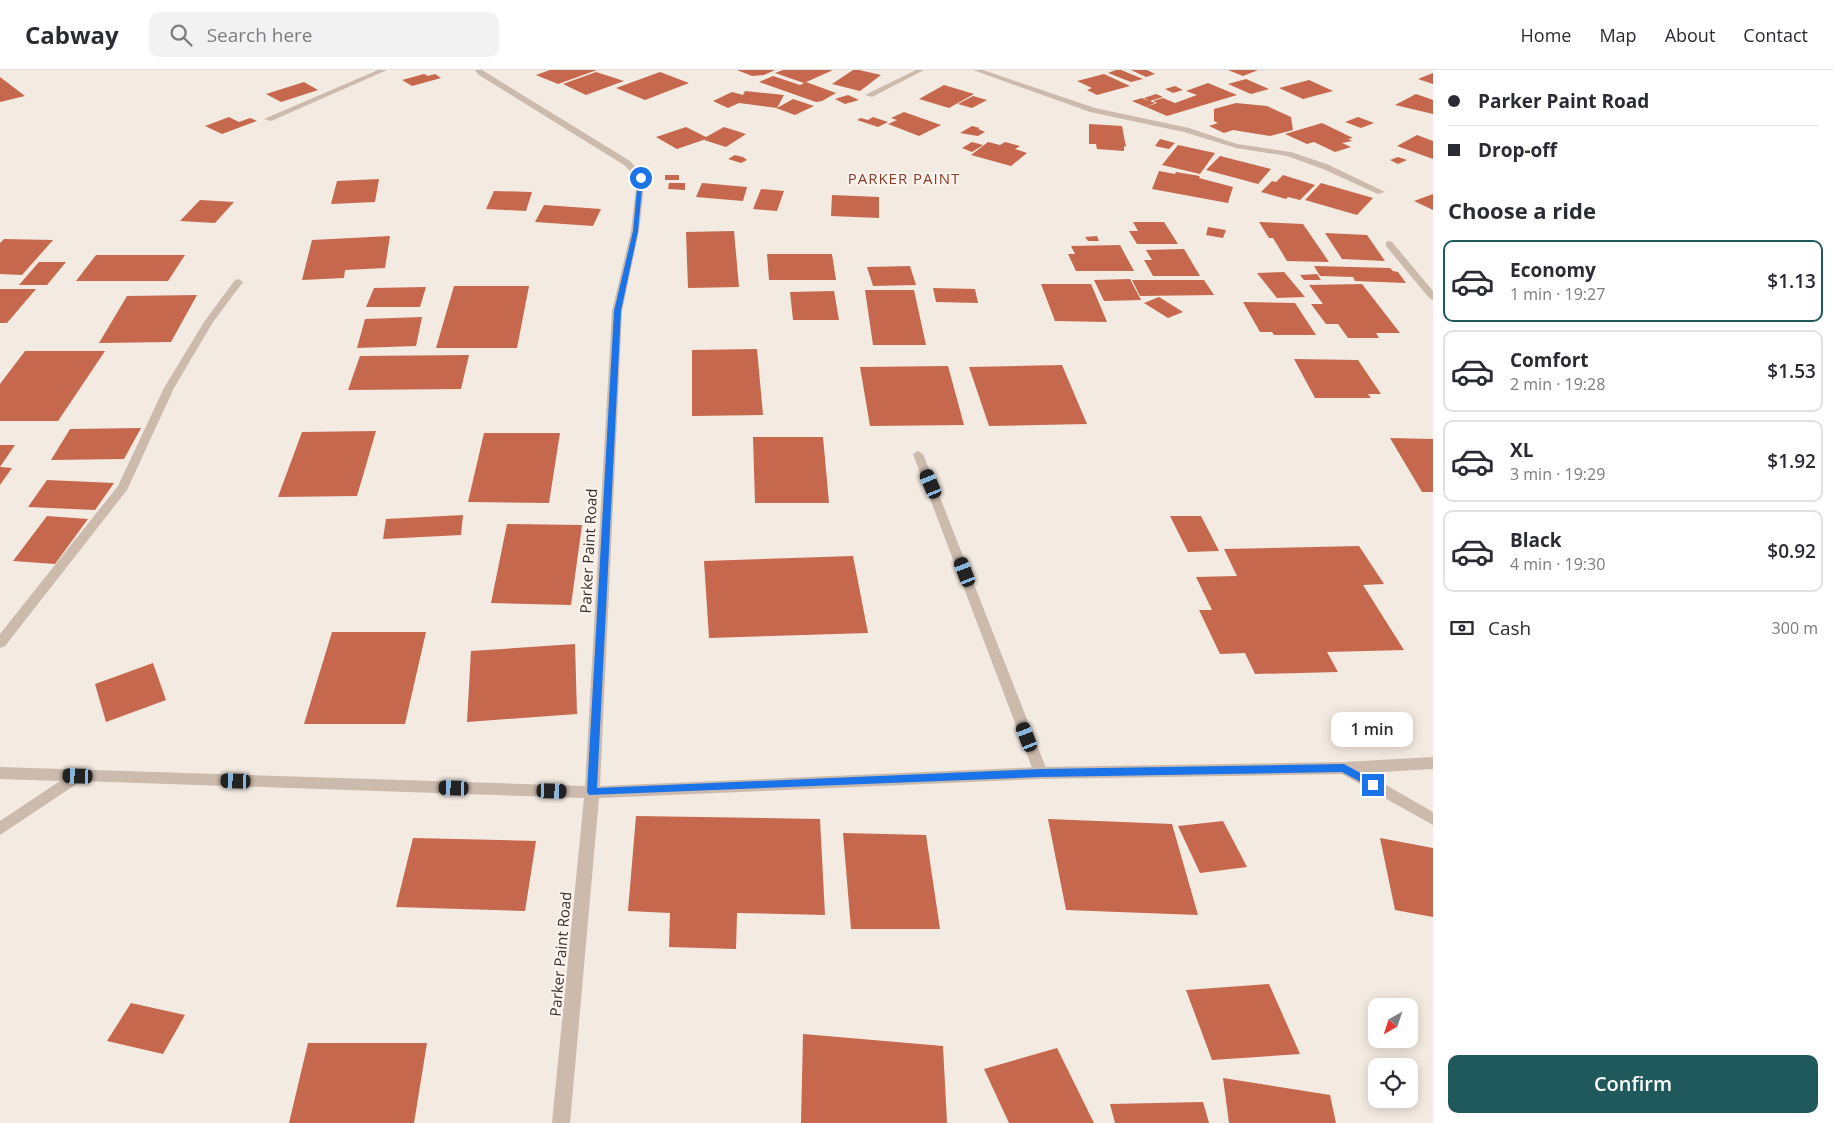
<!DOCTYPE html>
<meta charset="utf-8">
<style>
body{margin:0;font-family:"Open Sans",sans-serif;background:#f2f2f3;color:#2b2b33;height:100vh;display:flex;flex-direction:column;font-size:19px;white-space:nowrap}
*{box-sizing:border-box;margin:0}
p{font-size:16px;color:#7c7c81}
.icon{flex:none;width:28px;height:28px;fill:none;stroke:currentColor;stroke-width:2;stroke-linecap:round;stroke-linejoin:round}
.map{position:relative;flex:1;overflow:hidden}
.details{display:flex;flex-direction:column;background:#fff;width:400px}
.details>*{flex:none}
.hud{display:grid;align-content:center;height:110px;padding:0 15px;background:#fff}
.needle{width:32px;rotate:219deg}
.controls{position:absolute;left:1368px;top:928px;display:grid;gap:10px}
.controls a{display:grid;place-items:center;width:50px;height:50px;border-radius:10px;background:#fff;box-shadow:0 2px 12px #0003;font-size:25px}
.end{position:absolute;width:22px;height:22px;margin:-11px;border:6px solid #1a73e8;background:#fff;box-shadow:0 0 0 2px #fff}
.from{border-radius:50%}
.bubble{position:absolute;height:35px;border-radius:10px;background:#fff;box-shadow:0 2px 12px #0003;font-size:16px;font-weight:600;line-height:35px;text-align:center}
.car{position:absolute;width:15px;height:30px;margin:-15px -8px;border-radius:6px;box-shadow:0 0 4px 1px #0007;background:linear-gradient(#222 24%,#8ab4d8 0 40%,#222 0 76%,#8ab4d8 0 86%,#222 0)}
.hud b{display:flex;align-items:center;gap:18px;height:48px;font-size:19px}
.hud b+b{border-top:1px solid #e1e1e2}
.hud i{width:12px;height:12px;background:#2b2b33}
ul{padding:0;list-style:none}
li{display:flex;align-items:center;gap:15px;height:82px;margin:0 10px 8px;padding:0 5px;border:2px solid #e1e1e2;border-radius:10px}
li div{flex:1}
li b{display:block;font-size:19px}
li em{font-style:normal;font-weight:600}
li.selected{border-color:#20595c}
li>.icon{width:45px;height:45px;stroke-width:1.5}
h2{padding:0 15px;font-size:22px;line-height:60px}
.pay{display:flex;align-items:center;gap:12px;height:55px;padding:0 15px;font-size:19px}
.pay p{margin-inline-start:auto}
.cta{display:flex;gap:10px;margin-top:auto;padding:10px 15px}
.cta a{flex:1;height:58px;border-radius:10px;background:#20595c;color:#fff;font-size:20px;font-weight:600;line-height:58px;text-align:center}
header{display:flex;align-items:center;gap:30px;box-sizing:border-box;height:70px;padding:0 25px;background:#fff;border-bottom:1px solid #e1e1e2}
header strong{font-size:24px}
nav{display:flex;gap:28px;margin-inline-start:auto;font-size:18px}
.search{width:350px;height:45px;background:#f2f2f3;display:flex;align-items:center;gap:12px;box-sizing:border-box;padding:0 18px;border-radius:10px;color:#7c7c81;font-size:19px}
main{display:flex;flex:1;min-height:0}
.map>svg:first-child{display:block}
</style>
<header>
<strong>Cabway</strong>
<div class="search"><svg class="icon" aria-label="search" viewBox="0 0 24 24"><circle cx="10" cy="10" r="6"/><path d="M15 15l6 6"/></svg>Search here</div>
<nav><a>Home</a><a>Map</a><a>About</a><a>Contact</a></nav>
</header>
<main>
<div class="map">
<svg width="1433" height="1053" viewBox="0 0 1433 1053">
<rect width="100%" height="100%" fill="#f3eae1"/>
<g fill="#c5684e">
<polygon points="550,0 597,0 558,14 536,5"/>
<polygon points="737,0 775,0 764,5 752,6"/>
<polygon points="783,0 833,0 804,13 775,3"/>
<polygon points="853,0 859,0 881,5 860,21 832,14"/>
<polygon points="1116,0 1121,0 1143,9 1131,12 1108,3"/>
<polygon points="1131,0 1147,0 1155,4 1146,7"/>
<polygon points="1228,0 1258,0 1243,6"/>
<polygon points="596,2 624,11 586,25 563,14"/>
<polygon points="660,2 689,13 645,30 616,18"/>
<polygon points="1433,3 1433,14 1418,9"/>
<polygon points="424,4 428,6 435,4 441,8 412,16 402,10"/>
<polygon points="1104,4 1130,16 1097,25 1087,20 1092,18 1077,11"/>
<polygon points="773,6 800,15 806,12 836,23 822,31 816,32 759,12"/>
<polygon points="0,7 25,26 0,32"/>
<polygon points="1246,9 1269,19 1251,24 1228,14"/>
<polygon points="1309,10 1333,21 1303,29 1279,18"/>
<polygon points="304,12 318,20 281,32 266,24"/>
<polygon points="1208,13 1237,25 1167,46 1146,37 1157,33 1153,31 1163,28 1175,33 1197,25 1186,21"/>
<polygon points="944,15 974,24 949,38 919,29"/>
<polygon points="1175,16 1183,20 1173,23 1165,19"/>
<polygon points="745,21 784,25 777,38 793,29 814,36 795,45 776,38 777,38 739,33 728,38 713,31 732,22 743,25"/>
<polygon points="1156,24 1163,27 1150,31 1155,33 1146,37 1132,31 1142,28 1149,31 1144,28"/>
<polygon points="1416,24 1433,30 1433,44 1395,35"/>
<polygon points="848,25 859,30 845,34 835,29"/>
<polygon points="973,26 987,30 972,38 958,34"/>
<polygon points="1236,33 1267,36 1291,47 1293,60 1270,66 1233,60 1224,63 1209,56 1218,53 1214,51 1214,39"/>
<polygon points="904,42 941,55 919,66 888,54 897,50 891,48"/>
<polygon points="229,47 239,52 250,48 257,51 222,64 205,56"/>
<polygon points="873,47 888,52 878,57 857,50 861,48 868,50"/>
<polygon points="1358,47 1374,53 1361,58 1345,52"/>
<polygon points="1322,53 1353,68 1348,69 1352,71 1342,73 1351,77 1335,82 1314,72 1307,74 1285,64"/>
<polygon points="1089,54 1122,56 1126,77 1124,76 1124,81 1097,79 1096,74 1089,74"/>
<polygon points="972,56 980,58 978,59 985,62 978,66 960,63"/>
<polygon points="686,57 706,67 724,57 746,64 726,77 704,70 709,68 677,79 656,67"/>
<polygon points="1417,65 1433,71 1433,89 1397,76"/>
<polygon points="1160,69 1175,73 1169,79 1155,76"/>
<polygon points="972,72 983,75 972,82 962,78"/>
<polygon points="988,72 1000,75 1005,72 1020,76 1015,79 1027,83 1011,96 971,85"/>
<polygon points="1178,75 1215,83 1200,104 1162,95"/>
<polygon points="735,85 743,87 747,90 741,93 728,89"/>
<polygon points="1220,86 1271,99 1258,114 1206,100"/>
<polygon points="1398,87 1407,90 1398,94 1390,90"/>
<polygon points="1159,101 1175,104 1176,102 1200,106 1199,108 1233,117 1228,133 1152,119"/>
<rect x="665" y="105" width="14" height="5"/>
<polygon points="1283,105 1315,115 1300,130 1288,127 1286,129 1261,122 1272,111 1276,112"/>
<polygon points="379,109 375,132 331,134 337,111"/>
<polygon points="669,113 685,113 685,120 668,119"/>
<polygon points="702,113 747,117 743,131 696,127"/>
<polygon points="1321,113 1373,128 1357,145 1305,130"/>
<polygon points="761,119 784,121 777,141 753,139"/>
<polygon points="494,121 532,122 526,141 486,139"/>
<polygon points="1433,124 1433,140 1414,131"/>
<polygon points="832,125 879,127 879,148 831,146"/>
<polygon points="200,130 234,132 215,153 180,151"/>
<polygon points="544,135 601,139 593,156 535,152"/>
<polygon points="1133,152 1164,152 1178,174 1137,174 1129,161 1138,161"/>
<polygon points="1259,152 1303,154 1329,192 1287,191 1273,168 1269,168"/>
<polygon points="1208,157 1226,160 1223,168 1206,165"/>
<polygon points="734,161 739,217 688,218 686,162"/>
<polygon points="1325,163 1367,165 1385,191 1342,189"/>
<polygon points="390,166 385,198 345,200 344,208 302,210 312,170"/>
<polygon points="1097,166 1099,171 1088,171 1085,167"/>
<polygon points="4,169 53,170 22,205 0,204 0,173"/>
<polygon points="1120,175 1134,201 1076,201 1068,184 1075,184 1071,176"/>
<polygon points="1184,179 1200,206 1153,206 1144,190 1152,190 1146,180"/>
<polygon points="767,184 832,184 836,210 769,210"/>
<polygon points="96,185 185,185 168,211 76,211"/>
<polygon points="39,192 66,192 47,215 19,215"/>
<polygon points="910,196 916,215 873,216 867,197"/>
<polygon points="1314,196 1390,198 1393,201 1398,202 1406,213 1355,211 1353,207 1320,206"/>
<polygon points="1284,202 1305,227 1277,228 1257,203"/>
<polygon points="1317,204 1321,210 1304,210 1300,205"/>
<polygon points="1130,209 1141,230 1104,231 1094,210"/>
<polygon points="1132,210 1204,210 1214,225 1140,226"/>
<polygon points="1041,214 1091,214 1107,252 1055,251"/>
<polygon points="1362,214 1400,263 1376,263 1379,268 1348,268 1338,254 1326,254 1311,234 1323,234 1309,215"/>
<polygon points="454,216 529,216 517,278 436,278"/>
<polygon points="426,217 420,237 366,237 374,218"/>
<polygon points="933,218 975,219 978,233 936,232"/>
<polygon points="0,219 36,219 7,253 0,253"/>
<polygon points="865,220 914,220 926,275 873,275"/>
<polygon points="834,221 839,250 793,250 790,222"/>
<polygon points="197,225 171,272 99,273 127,226"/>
<polygon points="1159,227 1183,242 1168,248 1144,233"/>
<polygon points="1243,232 1295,233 1316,265 1274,265 1272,262 1260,262"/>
<polygon points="422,247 416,276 357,278 365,249"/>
<polygon points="757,279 763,345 692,346 692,280"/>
<polygon points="25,281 105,281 58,351 0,351 0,314"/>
<polygon points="469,285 461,319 348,320 360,286"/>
<polygon points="1294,289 1358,290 1381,324 1368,324 1371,328 1315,328"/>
<polygon points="1062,295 1087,354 989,356 969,297"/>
<polygon points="948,296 964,355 870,356 860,297"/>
<polygon points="141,358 124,389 51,390 70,359"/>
<polygon points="376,361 357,426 278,427 302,362"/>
<polygon points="484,363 560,363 549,433 468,432"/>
<polygon points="753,367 823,367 829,433 755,433"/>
<polygon points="1390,368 1433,369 1433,422 1422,422"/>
<polygon points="0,375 15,375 0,397"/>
<polygon points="0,397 12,398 0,415"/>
<polygon points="47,410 114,413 95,440 28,437"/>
<polygon points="463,445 461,465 383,469 386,449"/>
<polygon points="47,446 88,449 55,494 13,491"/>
<polygon points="1170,446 1201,446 1219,481 1188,482"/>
<polygon points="507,454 582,455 571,535 491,533"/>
<polygon points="1359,476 1384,514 1363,515 1404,580 1327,582 1338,602 1255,604 1245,583 1220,584 1199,540 1212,540 1196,507 1237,506 1224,479"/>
<polygon points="853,486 868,563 709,568 704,491"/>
<polygon points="332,562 426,562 405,654 304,654"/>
<polygon points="575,574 577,644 467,652 471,581"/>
<polygon points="153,593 166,630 106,652 95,614"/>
<polygon points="636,746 820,749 825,845 737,843 736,879 669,877 670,843 628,841"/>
<polygon points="1048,749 1172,754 1198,845 1066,840"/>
<polygon points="1223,751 1247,797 1200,803 1178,756"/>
<polygon points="843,763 926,765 940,859 851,859"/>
<polygon points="413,768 536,771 525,841 396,837"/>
<polygon points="1380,768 1433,778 1433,847 1395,840"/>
<polygon points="1269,914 1300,984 1212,990 1186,920"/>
<polygon points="131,933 185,945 163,984 107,971"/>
<polygon points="803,964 943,976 947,1053 801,1053"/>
<polygon points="308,973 427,973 414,1053 289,1053"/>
<polygon points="1057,978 1094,1053 1009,1053 984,999"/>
<polygon points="1223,1008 1330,1025 1336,1053 1229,1053"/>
<polygon points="1203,1032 1209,1053 1115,1053 1110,1034"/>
</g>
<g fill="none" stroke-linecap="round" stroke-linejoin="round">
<polygon fill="#ccbaac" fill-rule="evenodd" points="918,381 923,384 1048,703 1046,707 1041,709 1036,707 1034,703 913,384"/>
<g fill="#ccbaac" fill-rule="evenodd">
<polygon points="378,0 387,0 271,51 264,49"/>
<polygon points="475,0 482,0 630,91 645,108 639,161 622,241 600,716 1041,697 1344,692 1433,687 1433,699 1365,703 1433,742 1433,755 1342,704 1041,709 599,728 570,1053 552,1053 584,728 81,711 0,765 0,751 60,711 0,709 0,697 585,716 612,241 631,161 637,108 624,95 479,5"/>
<polygon points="916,0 924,0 872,27 865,25"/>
<polygon points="973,0 983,0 1095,38 1189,58 1237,74 1291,82 1329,95 1385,122 1378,124 1323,99 1287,86 1236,78 1184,62 1090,42"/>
<polygon points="1389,171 1392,172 1433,221 1433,230 1430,229 1386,176 1386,172"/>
<polygon points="238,209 243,212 213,252 174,318 127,420 5,576 0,578 0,564 118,416 164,318 204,252 235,210"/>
</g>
</g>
<polygon fill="#1a73e8" points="641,106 643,108 638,161 621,241 597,718 1041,699 1344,694 1377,712 1377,717 1370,717 1342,702 1041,707 589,725 587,722 614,241 633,161 638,108"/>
<g text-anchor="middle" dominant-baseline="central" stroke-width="4.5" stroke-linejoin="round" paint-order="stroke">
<g font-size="15" letter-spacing="1" fill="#893b25" stroke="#fbf4ee">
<text x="904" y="108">PARKER PAINT</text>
</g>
<g font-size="15" fill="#3a302b" stroke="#fbf4ee">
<text transform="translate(588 481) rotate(-87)">Parker Paint Road</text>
<text transform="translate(560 884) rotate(-85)">Parker Paint Road</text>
</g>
</g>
</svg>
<div class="controls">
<a><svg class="needle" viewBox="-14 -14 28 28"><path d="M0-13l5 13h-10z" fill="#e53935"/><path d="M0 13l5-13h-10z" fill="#7c7c81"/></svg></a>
<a><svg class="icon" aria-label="locate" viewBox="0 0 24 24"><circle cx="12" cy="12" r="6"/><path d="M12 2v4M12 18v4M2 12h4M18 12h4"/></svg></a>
</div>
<i class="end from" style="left:641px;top:108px"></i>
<i class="end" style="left:1373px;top:715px"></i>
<div class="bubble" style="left:1331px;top:642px;width:82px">1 min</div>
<i class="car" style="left:931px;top:414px;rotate:337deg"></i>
<i class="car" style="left:965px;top:502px;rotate:339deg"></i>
<i class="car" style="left:1027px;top:667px;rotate:339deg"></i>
<i class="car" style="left:78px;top:706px;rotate:272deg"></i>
<i class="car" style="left:236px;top:711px;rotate:272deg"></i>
<i class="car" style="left:454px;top:718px;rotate:272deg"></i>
<i class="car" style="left:552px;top:721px;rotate:92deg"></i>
</div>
<section class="details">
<div class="hud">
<b><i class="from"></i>Parker Paint Road</b>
<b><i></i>Drop-off</b>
</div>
<h2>Choose a ride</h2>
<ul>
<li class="selected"><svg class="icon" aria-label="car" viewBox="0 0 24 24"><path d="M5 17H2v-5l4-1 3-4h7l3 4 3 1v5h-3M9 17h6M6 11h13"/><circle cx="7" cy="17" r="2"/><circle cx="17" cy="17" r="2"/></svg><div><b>Economy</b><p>1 min · 19:27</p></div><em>$1.13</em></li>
<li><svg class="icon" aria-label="car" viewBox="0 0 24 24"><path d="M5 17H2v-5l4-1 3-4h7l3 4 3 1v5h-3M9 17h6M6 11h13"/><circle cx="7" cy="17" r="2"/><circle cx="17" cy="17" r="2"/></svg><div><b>Comfort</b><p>2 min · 19:28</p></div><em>$1.53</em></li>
<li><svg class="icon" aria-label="car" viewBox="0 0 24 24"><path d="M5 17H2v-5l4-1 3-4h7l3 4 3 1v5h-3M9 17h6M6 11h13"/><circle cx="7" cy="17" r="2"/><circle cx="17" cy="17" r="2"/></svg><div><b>XL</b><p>3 min · 19:29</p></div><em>$1.92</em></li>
<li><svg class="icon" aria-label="car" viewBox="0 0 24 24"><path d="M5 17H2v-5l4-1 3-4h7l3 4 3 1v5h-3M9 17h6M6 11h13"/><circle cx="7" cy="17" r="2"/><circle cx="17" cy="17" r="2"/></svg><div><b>Black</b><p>4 min · 19:30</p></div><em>$0.92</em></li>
</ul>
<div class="pay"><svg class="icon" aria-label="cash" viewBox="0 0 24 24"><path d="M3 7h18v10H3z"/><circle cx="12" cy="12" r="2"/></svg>Cash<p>300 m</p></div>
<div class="cta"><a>Confirm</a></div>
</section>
</main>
